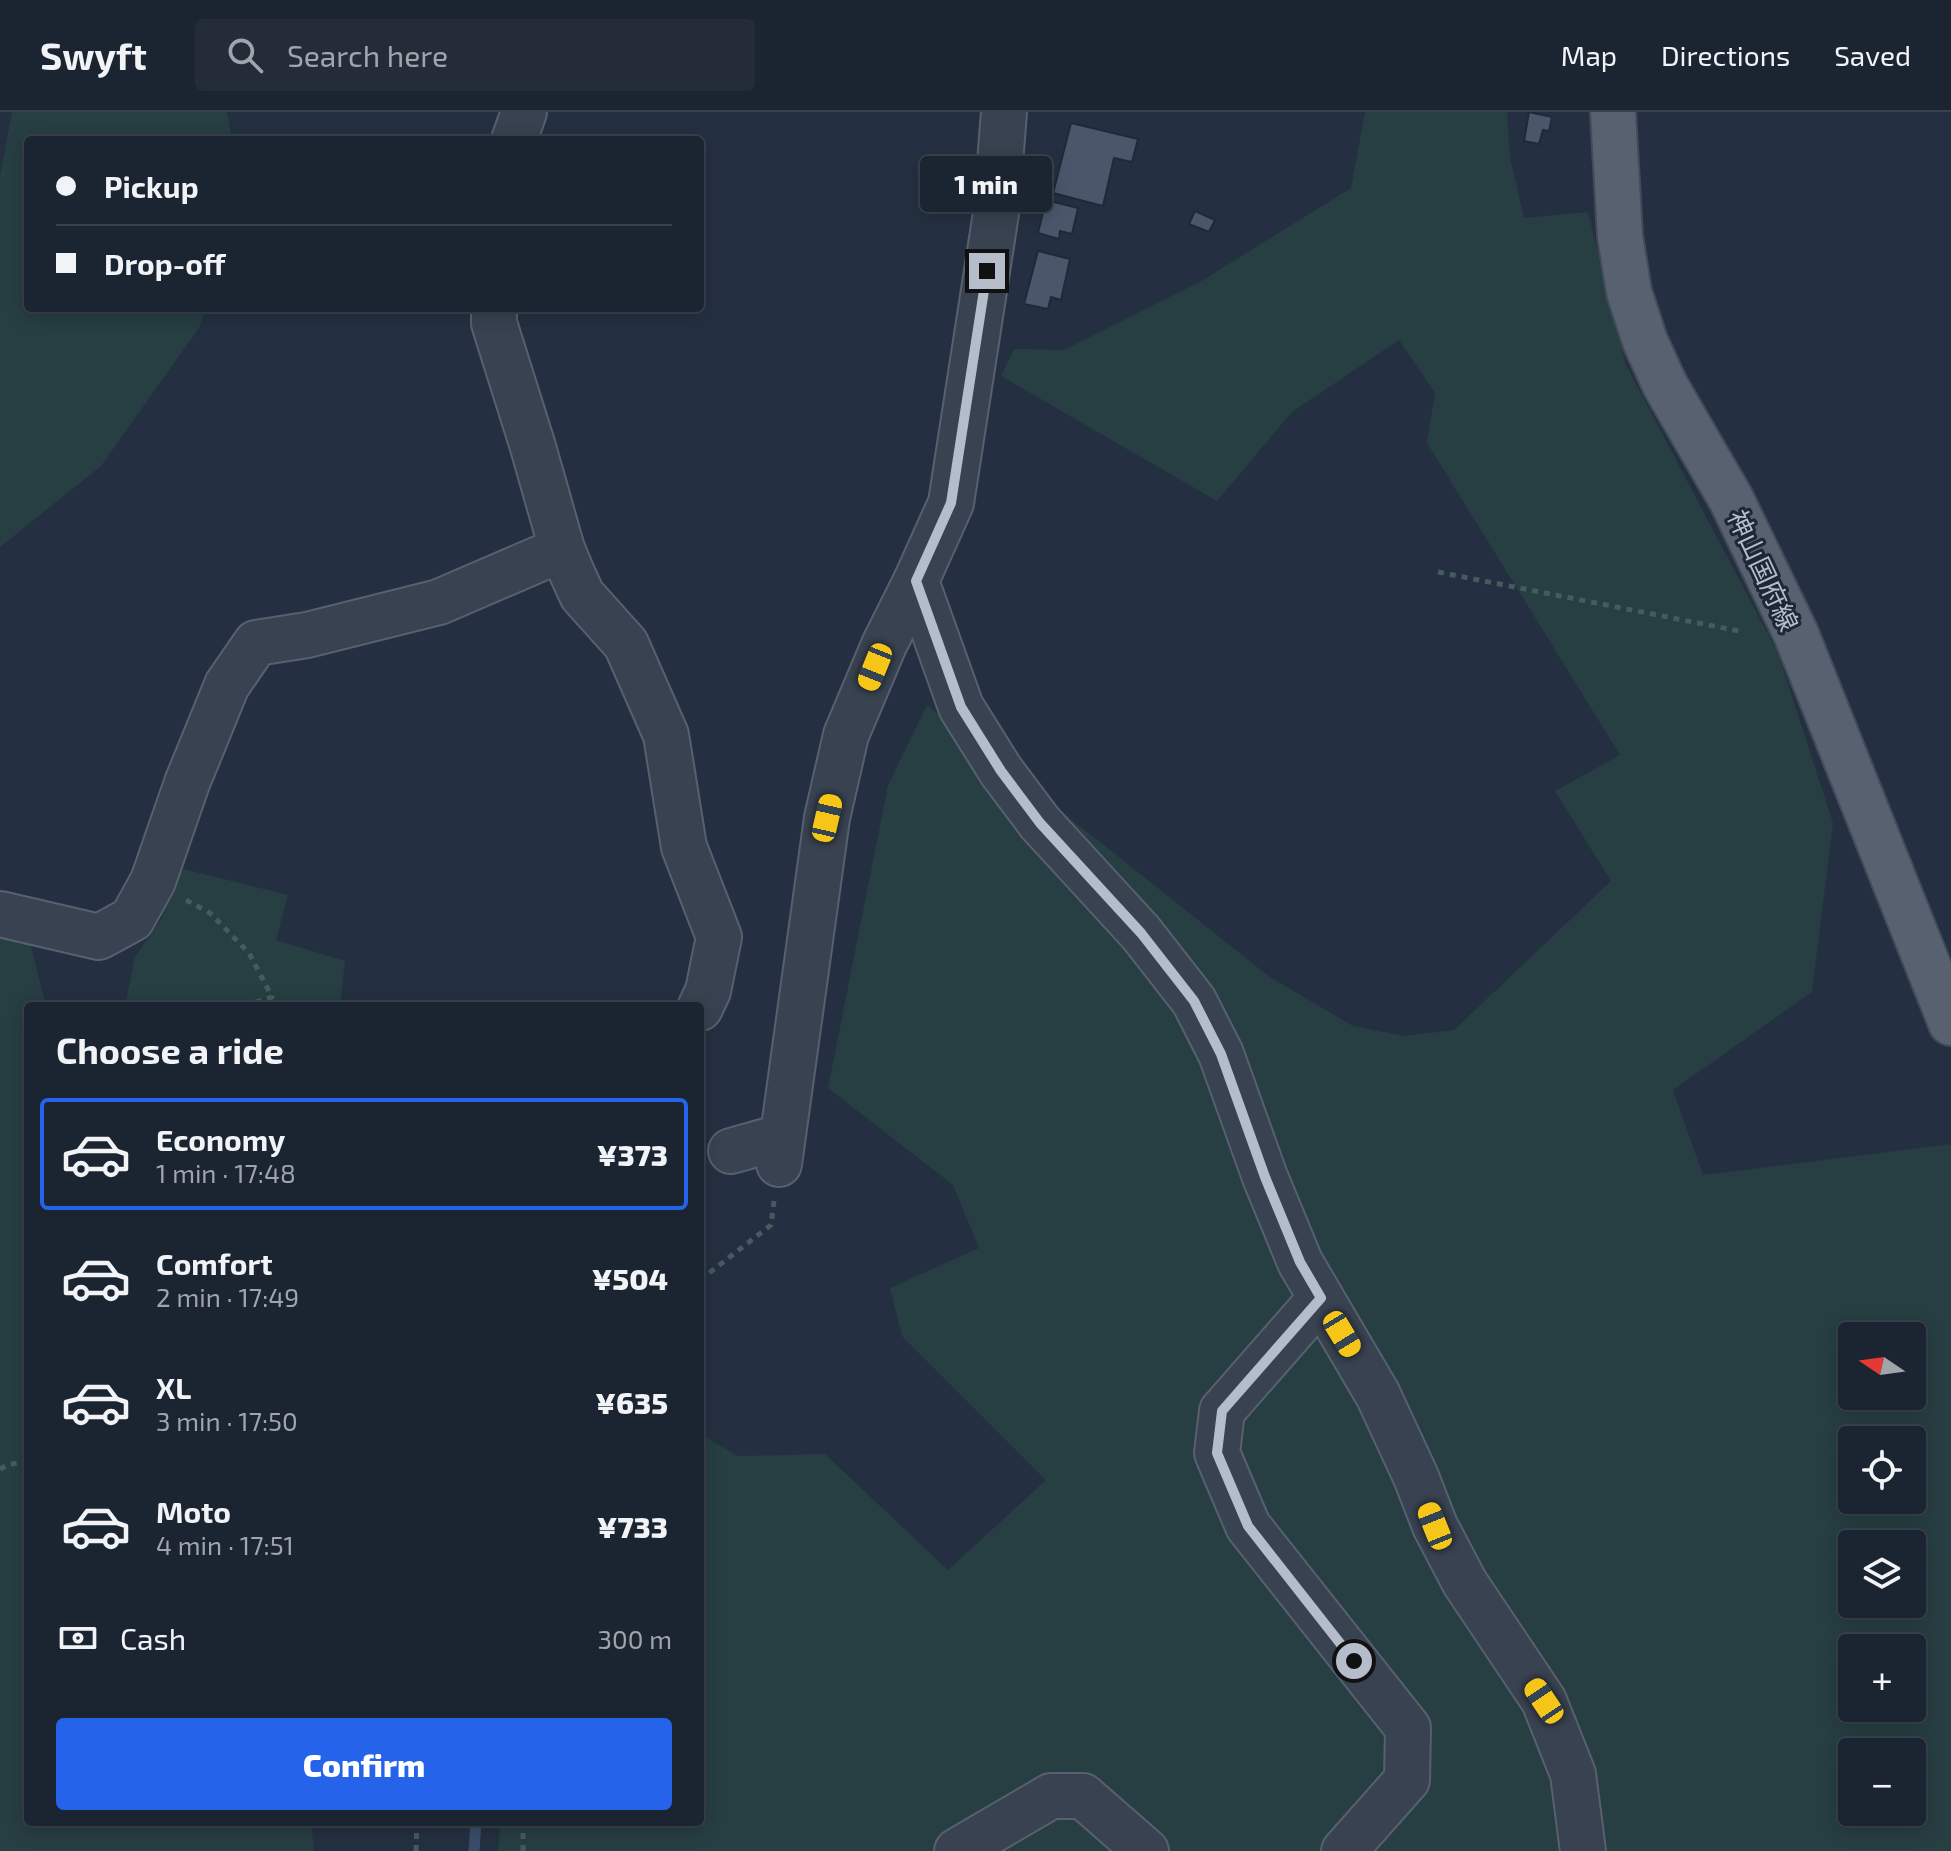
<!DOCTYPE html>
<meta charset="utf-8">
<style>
body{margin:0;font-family:"Exo 2","Noto Sans JP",sans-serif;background:#242c39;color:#f1f3f6;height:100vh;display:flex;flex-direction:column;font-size:30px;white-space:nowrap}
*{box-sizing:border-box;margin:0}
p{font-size:26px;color:#a0a4ab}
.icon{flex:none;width:44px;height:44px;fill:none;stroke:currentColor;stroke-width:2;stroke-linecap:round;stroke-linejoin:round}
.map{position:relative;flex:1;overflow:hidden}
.drawer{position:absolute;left:24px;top:890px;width:680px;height:824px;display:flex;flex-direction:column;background:#1b2431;border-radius:8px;box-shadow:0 4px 20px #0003,0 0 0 2px #39414d}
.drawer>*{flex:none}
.top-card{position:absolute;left:24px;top:24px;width:680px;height:176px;border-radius:8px;box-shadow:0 4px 20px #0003,0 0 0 2px #39414d;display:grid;align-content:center;height:176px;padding:0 32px;background:#1b2431}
.needle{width:52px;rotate:283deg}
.controls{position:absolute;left:1838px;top:1210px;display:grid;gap:16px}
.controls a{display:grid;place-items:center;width:88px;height:88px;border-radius:8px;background:#1b2431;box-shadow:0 4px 20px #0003,0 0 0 2px #39414d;font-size:40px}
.end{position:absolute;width:36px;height:36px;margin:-18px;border:10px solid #b5bdcb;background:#111;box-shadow:0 0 0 4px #111}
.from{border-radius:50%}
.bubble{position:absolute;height:56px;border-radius:8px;background:#1b2431;box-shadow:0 4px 20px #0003,0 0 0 2px #39414d;font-size:26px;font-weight:800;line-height:56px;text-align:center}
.car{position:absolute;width:24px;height:48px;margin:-24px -12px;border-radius:10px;box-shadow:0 0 6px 2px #0007;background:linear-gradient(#f5c518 24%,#345 0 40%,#f5c518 0 76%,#345 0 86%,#f5c518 0)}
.top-card b{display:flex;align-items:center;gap:28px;height:76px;font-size:30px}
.top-card b+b{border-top:2px solid #39414d}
.top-card i{width:20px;height:20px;background:#f1f3f6}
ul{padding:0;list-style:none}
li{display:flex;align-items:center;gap:24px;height:112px;margin:0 16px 12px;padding:0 16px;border:4px solid transparent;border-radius:8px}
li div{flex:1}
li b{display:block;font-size:30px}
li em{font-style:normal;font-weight:800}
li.selected{border-color:#2563eb}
li>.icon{width:72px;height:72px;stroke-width:1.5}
h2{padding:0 32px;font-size:36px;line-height:96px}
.pay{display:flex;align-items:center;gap:20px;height:88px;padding:0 32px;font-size:30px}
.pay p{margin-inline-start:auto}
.action{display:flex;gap:16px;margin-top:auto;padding:16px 32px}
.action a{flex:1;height:92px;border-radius:8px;background:#2563eb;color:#fff;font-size:32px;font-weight:800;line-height:92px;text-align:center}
header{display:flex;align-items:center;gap:48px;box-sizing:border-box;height:112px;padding:0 40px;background:#1b2431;border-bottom:2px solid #39414d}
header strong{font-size:38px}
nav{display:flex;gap:44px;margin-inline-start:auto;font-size:28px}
.search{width:560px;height:72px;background:#242c39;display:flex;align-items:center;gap:20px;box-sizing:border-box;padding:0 28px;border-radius:8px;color:#a0a4ab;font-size:30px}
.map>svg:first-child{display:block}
</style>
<header>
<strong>Swyft</strong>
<div class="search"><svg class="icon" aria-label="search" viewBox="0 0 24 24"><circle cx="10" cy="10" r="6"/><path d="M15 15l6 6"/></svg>Search here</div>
<nav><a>Map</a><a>Directions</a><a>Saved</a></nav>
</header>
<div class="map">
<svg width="1951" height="1739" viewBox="0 0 1951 1739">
<rect width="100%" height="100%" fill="#243041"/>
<g fill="#273e42" fill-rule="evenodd">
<polygon points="12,0 227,0 232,28 28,28 28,196 206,196 199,216 101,354 0,435 0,64"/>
<path d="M 1365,0 L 1507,0 L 1510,45 L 1524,106 L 1588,100 L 1626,253 L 1778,541 L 1833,711 L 1812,880 L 1673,978 L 1703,1063 L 1951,1032 L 1951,1739 L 498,1739 L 500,1710 L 700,1710 L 700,1322 L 738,1344 L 825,1342 L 948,1458 L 1046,1368 L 902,1224 L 890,1176 L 979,1136 L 953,1073 L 828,976 L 888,673 L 927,593 L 1270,865 L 1353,914 L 1405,924 L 1454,918 L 1611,769 L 1555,679 L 1620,643 L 1427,331 L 1435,281 L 1399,228 L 1292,300 L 1217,389 L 1001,264 L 1014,237 L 1064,238 L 1203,168 L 1351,76 ZM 1852,1224 L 1912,1224 L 1912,1284 L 1852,1284 ZM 1852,1328 L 1912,1328 L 1912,1388 L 1852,1388 ZM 1852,1432 L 1912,1432 L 1912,1492 L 1852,1492 ZM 1852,1536 L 1912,1536 L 1912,1596 L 1852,1596 ZM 1852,1640 L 1912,1640 L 1912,1700 L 1852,1700 Z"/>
<polygon points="175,755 288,783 276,828 345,849 340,894 125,894 135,845 162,806"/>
<polygon points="0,815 29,827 46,894 28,894 28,1710 311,1710 314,1739 0,1739"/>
</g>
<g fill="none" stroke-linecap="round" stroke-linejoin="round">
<polyline stroke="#394d6a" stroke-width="11" points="474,1739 476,1710"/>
</g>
<g fill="#4a576a" stroke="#202938" stroke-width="2">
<polygon points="1529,0 1552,5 1549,19 1543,18 1539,32 1524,29"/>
<polygon points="1071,11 1138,27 1132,50 1114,46 1103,94 1053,81"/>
<polygon points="1046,88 1078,96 1072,122 1060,119 1059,127 1038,121"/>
<polygon points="1195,99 1215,108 1209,120 1189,112"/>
<polygon points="1038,139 1070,147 1061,188 1051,185 1048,197 1024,192"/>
</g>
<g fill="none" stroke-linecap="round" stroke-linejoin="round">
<defs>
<g id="minor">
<polyline points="1004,0 996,101 951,391 916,469 961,595 1001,659 1040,711 1141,821 1194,889 1221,942 1265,1065 1300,1150 1378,1283 1416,1365 1435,1414 1465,1471 1544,1589 1573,1662 1583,1739"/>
<polyline points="514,28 524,0"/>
<polyline points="494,196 494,211 533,335 562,437 572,461 582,483 626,532 666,623 684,735 719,825 708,879 700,896"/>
<polyline points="0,802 99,825 132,807 153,769 187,671 227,573 256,531 307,523 439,490 562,437"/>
<polyline points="731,1039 781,1025"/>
<polyline points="779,1052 827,706 846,623 884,533 916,469"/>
<polyline points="1321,1186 1222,1299 1217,1341 1248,1414 1408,1616 1407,1668 1344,1739"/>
<polyline points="957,1739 1051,1684 1083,1684 1146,1739"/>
</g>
<polyline id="major" points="1613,0 1620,124 1629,180 1645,229 1665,273 1731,387 1796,522 1951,911"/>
</defs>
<use href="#minor" stroke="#57606e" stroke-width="48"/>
<use href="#major" stroke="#424b5a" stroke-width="48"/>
<g stroke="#455b5e" stroke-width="5" stroke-dasharray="6 6" stroke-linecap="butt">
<polyline points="1438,460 1744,520"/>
<polyline points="186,788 210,801 249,841 272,885 243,894"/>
<polyline points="700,1168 771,1113 774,1089"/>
<polyline points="0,1357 10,1352 28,1350"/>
<polyline points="416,1739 417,1710"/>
<polyline points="523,1739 523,1710"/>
</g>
<use href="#minor" stroke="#394250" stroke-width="44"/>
<use href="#major" stroke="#576170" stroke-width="44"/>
</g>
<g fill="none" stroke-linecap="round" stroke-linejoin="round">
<polyline stroke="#b5bdcb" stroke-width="10" points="987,159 951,391 916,469 961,595 1001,659 1040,711 1141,821 1194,889 1221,942 1265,1065 1300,1150 1321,1186 1222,1299 1217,1341 1248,1414 1354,1549"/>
</g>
<g text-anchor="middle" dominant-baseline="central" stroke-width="6" stroke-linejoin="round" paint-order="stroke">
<g font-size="26" fill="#b5bdcb" stroke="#1e2736">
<text transform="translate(1764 458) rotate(65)">神山国府線</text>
</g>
</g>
</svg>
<div class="controls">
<a><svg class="needle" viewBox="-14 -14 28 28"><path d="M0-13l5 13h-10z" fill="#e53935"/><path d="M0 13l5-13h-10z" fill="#a0a4ab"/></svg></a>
<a><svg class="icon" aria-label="locate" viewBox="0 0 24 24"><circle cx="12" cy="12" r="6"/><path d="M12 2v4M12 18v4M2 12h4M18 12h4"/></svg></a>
<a><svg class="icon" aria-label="layers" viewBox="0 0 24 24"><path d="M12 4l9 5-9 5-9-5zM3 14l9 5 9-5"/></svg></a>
<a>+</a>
<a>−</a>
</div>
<i class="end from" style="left:1354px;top:1549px"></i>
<i class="end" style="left:987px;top:159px"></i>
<div class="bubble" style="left:920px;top:44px;width:132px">1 min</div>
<i class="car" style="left:875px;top:555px;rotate:202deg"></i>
<i class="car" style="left:827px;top:706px;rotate:13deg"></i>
<i class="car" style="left:1342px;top:1222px;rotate:149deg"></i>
<i class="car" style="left:1435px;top:1414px;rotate:338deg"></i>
<i class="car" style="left:1544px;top:1589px;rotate:326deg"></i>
<div class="top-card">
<b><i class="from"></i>Pickup</b>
<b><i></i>Drop-off</b>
</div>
<section class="drawer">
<h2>Choose a ride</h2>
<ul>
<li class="selected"><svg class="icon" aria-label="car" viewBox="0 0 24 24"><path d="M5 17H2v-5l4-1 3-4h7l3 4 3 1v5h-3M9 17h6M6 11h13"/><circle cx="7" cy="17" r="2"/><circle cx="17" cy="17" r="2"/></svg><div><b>Economy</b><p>1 min · 17:48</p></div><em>¥373</em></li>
<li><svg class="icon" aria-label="car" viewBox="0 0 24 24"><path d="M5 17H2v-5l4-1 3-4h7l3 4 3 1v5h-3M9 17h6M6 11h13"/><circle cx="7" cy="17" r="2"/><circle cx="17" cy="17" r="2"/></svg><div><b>Comfort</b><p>2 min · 17:49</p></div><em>¥504</em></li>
<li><svg class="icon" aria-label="car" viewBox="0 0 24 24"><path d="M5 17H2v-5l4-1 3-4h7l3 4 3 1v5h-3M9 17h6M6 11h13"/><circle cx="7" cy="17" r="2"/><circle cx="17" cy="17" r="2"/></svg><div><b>XL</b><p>3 min · 17:50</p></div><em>¥635</em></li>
<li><svg class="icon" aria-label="car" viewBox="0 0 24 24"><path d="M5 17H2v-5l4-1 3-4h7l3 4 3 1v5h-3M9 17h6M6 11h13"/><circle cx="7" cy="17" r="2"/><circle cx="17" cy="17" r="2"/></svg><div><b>Moto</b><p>4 min · 17:51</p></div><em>¥733</em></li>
</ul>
<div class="pay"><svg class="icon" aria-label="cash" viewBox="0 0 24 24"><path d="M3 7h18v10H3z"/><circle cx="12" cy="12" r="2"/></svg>Cash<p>300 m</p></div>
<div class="action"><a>Confirm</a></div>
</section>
</div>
